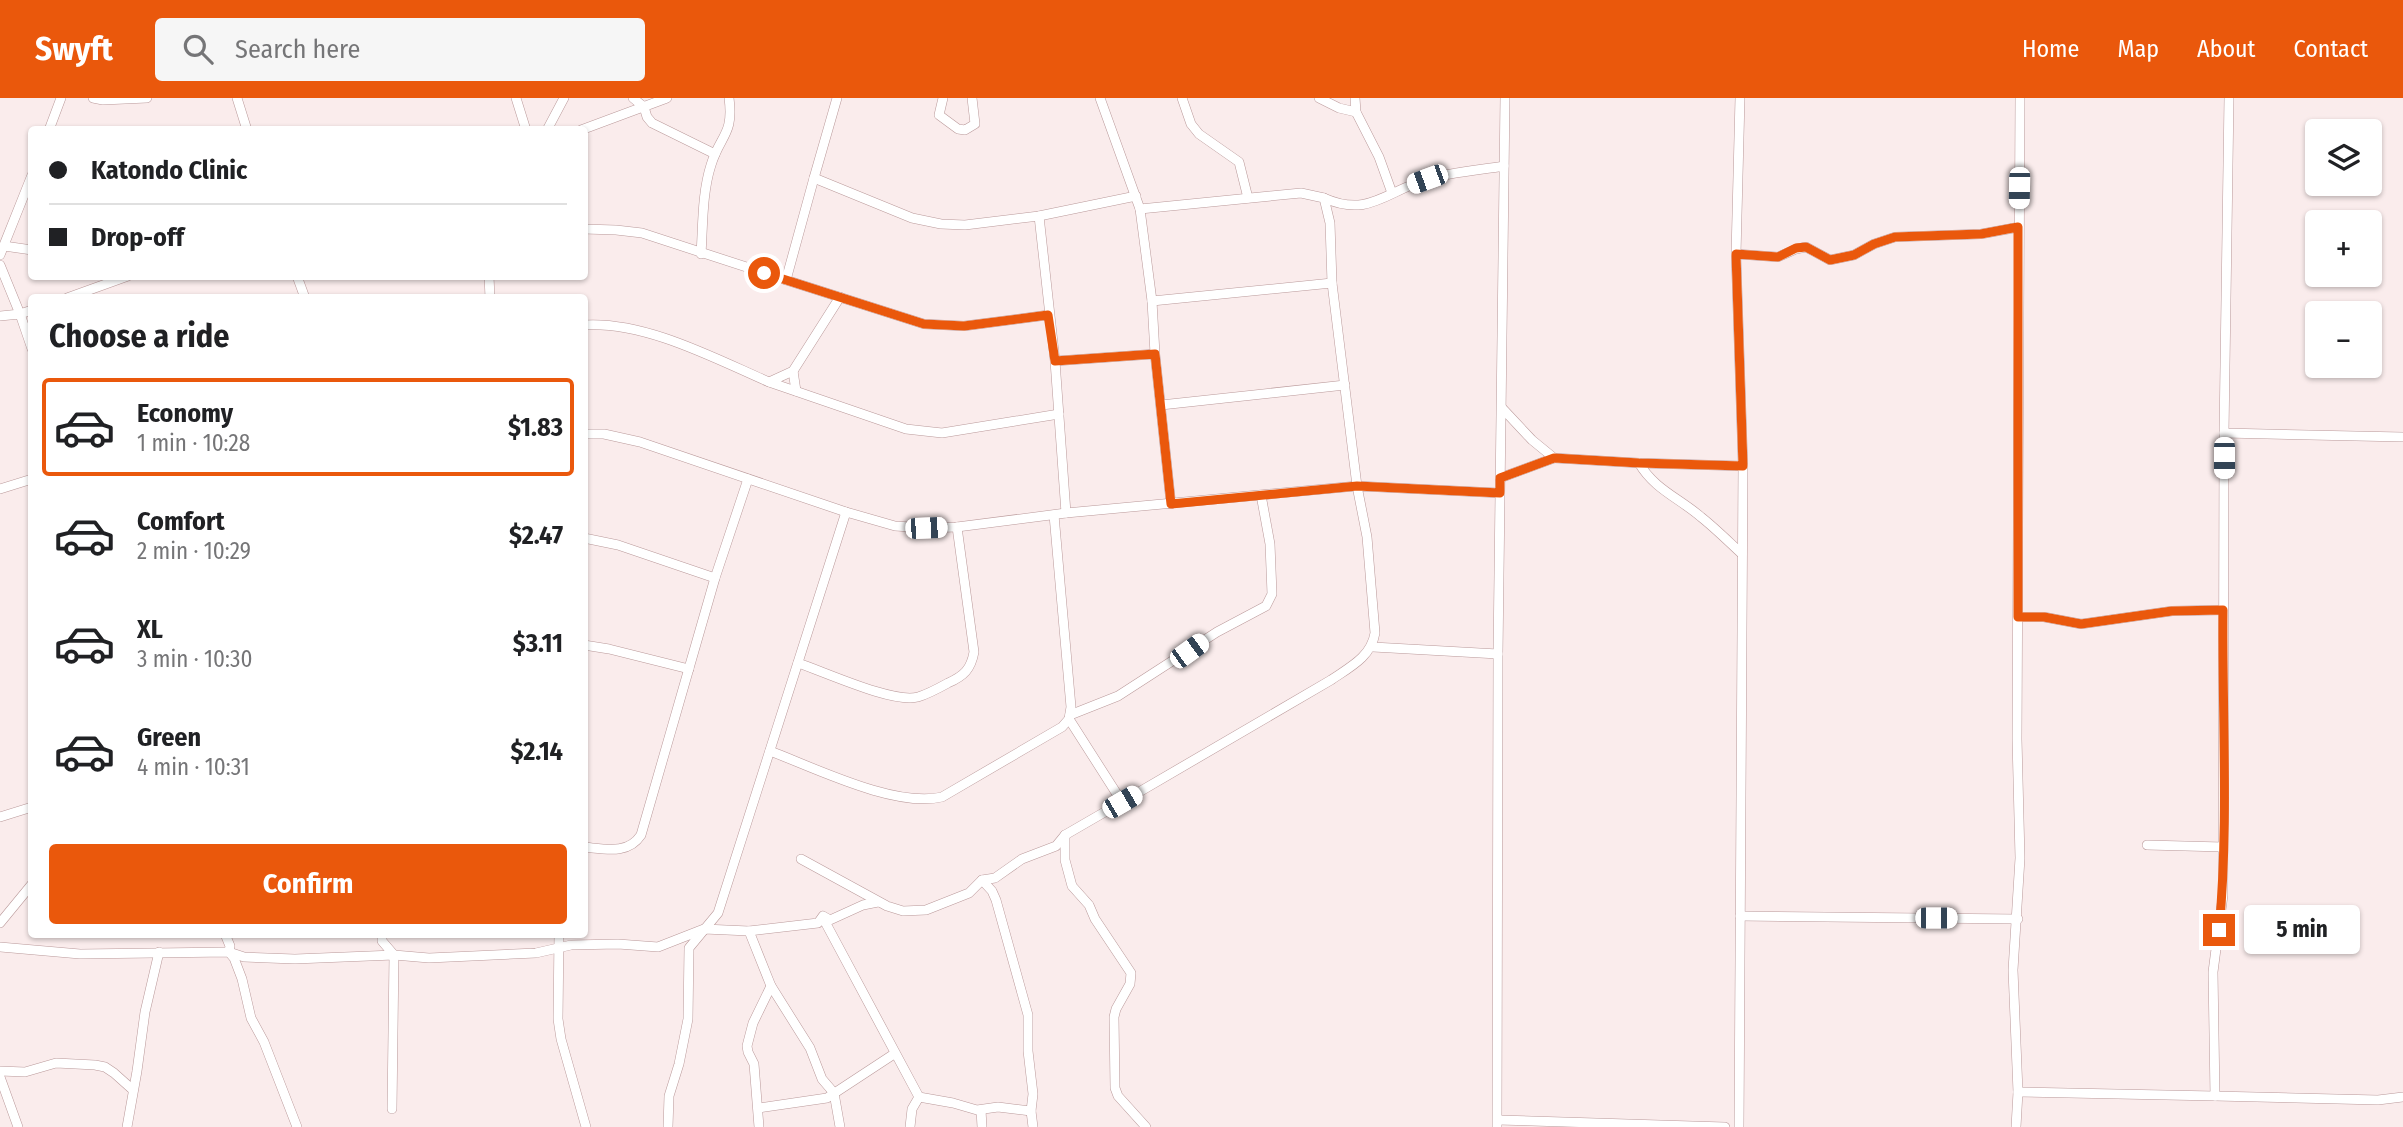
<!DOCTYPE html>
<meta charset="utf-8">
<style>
body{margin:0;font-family:"Fira Sans Condensed",sans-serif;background:#f6f6f6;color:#202124;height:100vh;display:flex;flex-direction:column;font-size:26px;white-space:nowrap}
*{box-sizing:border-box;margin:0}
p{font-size:23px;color:#757577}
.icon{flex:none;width:38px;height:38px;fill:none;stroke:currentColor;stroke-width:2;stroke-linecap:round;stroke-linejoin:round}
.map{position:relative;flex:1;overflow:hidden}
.drawer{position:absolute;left:28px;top:196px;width:560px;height:644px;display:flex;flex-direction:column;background:#fff;border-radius:7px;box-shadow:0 2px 5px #0004}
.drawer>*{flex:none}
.banner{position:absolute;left:28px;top:28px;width:560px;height:154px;border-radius:7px;box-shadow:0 2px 5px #0004;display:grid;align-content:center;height:154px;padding:0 21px;background:#fff}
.fabs{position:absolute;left:2305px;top:21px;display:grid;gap:14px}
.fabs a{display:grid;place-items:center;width:77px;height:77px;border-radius:7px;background:#fff;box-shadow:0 2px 5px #0004;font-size:35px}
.end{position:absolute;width:32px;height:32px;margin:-16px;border:9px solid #ea580c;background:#fff;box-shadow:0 0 0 4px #fff}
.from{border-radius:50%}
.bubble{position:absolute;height:49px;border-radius:7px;background:#fff;box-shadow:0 2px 5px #0004;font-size:23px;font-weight:700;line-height:49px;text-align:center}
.car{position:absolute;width:21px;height:42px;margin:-21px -10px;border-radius:9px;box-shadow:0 0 5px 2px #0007;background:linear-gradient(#fff 24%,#345 0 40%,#fff 0 76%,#345 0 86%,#fff 0)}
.banner b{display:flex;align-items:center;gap:24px;height:66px;font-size:26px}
.banner b+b{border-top:2px solid #e0e0e0}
.banner i{width:18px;height:18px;background:#202124}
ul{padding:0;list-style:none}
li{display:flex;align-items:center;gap:21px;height:98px;margin:0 14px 10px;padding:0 7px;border:4px solid transparent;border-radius:7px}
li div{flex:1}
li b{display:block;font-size:26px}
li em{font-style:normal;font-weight:700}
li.selected{border-color:#ea580c}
li>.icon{width:63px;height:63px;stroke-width:1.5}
h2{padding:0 21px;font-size:32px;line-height:84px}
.cta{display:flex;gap:14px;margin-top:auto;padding:14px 21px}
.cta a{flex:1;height:80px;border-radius:7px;background:#ea580c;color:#fff;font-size:28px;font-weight:700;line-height:80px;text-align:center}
header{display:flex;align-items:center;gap:42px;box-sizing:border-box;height:98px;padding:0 35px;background:#ea580c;color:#fff}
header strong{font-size:33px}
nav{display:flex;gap:38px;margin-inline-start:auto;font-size:24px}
.search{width:490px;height:63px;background:#f6f6f6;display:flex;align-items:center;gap:18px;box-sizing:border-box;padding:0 24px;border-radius:7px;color:#757577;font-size:26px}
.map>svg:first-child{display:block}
</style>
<header>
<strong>Swyft</strong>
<div class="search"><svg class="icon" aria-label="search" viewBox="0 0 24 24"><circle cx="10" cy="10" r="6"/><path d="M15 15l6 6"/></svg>Search here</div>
<nav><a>Home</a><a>Map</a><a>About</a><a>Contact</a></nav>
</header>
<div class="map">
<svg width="2403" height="1029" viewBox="0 0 2403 1029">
<rect width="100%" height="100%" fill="#faecec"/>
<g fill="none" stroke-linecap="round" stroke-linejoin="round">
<defs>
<g id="minor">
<polyline points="93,0 103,2 147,0"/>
<polyline points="237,0 247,32"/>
<polyline points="516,0 526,32"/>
<polyline points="633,0 644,9 647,19 652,25 715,56"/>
<polyline points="943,0 939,17 958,31 965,32 975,26 972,0"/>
<polyline points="1100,0 1140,111 1152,203 1155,256 1171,406"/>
<polyline points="1182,0 1191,26 1199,36 1239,64 1248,100"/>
<polyline points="1319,0 1339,10 1356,14"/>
<polyline points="1355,0 1356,14 1379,59 1392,95"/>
<polyline points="2229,0 2224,335 2403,339"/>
<polyline points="49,32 61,0"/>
<polyline points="547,32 564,0"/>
<polyline points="581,32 667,0"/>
<polyline points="814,80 837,0"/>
<path d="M 1324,100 C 1369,120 1386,93 1428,81 C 1452,74 1479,72 1504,68"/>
<polyline points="1039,118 1055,263 1066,415"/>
<polyline points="584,131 616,132 642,135 786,182 814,80 912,120 941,126 965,127 1039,118 1136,98"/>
<polyline points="4,148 32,152"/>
<path d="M 701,156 C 703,127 702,95 711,67 C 720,37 734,37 729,0"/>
<polyline points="1736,156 1778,159 1796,151 1806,149 1830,162 1854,157 1874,146 1895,139 1981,136 2019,129"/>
<polyline points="0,157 32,77"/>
<polyline points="0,167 20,216 32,212"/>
<polyline points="297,178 305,200"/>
<polyline points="489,178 490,200"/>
<polyline points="786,182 924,226 964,228 1048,217"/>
<polyline points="840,199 793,273 769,284 906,331 942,335 1059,316"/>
<polyline points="67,200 128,178"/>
<polyline points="1152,203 1332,185"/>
<polyline points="0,218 20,216 32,251"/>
<path d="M 584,227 C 645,223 714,260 769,284"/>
<polyline points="1055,263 1155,256"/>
<polyline points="793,273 796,293"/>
<polyline points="1161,307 1345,287"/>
<polyline points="1502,310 1532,342 1554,360 1639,365 1743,368"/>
<polyline points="2224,335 2223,797 2213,874 2215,998 2378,1002 2403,999"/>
<polyline points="584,336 604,336 640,344 846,414 895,428 926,430 957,429 1066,415 1357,388 1332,185 1330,125 1324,100 1301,95 1140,111"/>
<path d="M 1639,365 C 1654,391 1679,400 1701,419 C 1715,430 1729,444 1742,456"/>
<polyline points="1500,380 1554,360"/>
<polyline points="0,391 32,381"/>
<polyline points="584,440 618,447 715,480"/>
<polyline points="2018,519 2044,519 2081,526 2172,513 2223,512"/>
<polyline points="584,547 609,551 689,571"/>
<polyline points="1373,549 1498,556"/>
<path d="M 798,565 C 825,574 894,606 918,599 C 928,596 939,590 948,585 C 964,578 971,571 974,554 L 957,429"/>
<polyline points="1070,617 1118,598 1217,534 1266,508 1272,496 1270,446 1261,397"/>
<path d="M 1069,621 L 1122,704 L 1331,582 C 1350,569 1371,559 1375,535 L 1367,439 L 1357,388 L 1500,395"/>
<path d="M 770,653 C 815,670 895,710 942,699 L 1062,629 L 1069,621 L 1071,609 L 1054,417"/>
<polyline points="0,719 32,709"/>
<polyline points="1065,737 1065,762 1072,788 1089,807 1095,821 1131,875 1130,886 1116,911 1114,919 1115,990 1118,998 1146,1029"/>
<polyline points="2147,747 2223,749"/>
<path d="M 584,749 C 605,751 628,757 641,737 L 715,480 L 748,381"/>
<polyline points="801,761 887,808 903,813 926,812 969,795 982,782 995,780 1022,761 1056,748 1065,737 1122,704"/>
<polyline points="1740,818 2018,821"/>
<polyline points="823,820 919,999 953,1005 977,1012 998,1009 1031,1013 1033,996 1028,953 1028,917 996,802 992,793 982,782"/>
<polyline points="0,825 32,786"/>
<polyline points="749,833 771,888 810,950 822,981 834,995 840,1029"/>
<polyline points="225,836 230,848 229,854 244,859 295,861 394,857 429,860 536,855 571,847 618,846 658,849 704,831 749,833 818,825 823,818 830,822 863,807 878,804"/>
<polyline points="382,836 382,843 394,857 392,1011"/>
<polyline points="559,836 558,921 561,941 586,1029"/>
<polyline points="0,849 80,856 229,854 234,860 242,881 251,920 264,944 297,1029"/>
<polyline points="0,973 25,974 56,965 95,967 105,969 114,975 133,992"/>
<polyline points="0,979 18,1029"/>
<polyline points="2018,994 2215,998"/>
<polyline points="759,1010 827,1000 894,956"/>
<polyline points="981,1012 982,1029"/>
<polyline points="1031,1013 1033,1029"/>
<polyline points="1498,1022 1725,1029"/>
<polyline points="127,1029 137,973 145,914 159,854"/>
<polyline points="668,1029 669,998 679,966 688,921 689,850 718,815 846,414"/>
<polyline points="759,1029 754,966 748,954 747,948 753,925 771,888"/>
<polyline points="910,1029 912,1011 919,999"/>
<polyline points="1497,1029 1498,556 1505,0"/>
<polyline points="1739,1029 1743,368 1736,156 1740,0"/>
<polyline points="2016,1029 2018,994 2013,872 2020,760 2017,641 2020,0"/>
</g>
</defs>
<use href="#minor" stroke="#ba999a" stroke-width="10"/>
<use href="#minor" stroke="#fff" stroke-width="9"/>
</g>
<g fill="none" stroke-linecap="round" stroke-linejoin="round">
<path stroke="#ea580c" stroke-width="9" d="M 764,175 L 924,226 L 964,228 L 1048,217 L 1055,263 L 1155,256 L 1171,406 L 1357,388 L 1500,395 L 1500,380 L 1554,360 L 1639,365 L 1743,368 L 1736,156 L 1778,159 L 1796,150 L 1806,149 L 1830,162 L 1854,157 L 1874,146 L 1895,139 L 1981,136 L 2018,129 L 2018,519 L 2044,519 L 2081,526 L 2172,513 L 2223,512 C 2222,618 2229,727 2219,832"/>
</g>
</svg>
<div class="fabs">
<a><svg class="icon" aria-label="layers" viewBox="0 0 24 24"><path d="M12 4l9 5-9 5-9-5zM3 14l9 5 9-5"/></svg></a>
<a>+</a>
<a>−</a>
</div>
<i class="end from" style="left:764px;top:175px"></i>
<i class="end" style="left:2219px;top:832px"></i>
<div class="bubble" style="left:2244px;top:807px;width:116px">5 min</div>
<i class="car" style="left:1427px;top:81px;rotate:250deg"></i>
<i class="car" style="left:2019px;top:90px;rotate:181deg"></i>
<i class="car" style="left:2224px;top:360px;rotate:180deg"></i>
<i class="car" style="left:926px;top:430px;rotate:88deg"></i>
<i class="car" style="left:1189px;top:553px;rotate:54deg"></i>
<i class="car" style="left:1122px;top:704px;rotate:60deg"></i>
<i class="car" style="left:1936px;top:820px;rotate:90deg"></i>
<div class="banner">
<b><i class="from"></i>Katondo Clinic</b>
<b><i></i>Drop-off</b>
</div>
<section class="drawer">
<h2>Choose a ride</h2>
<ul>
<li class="selected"><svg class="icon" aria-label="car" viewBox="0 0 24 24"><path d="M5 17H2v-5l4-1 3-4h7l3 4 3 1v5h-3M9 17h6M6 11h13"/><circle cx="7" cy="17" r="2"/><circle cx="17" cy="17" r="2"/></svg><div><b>Economy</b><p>1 min · 10:28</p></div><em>$1.83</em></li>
<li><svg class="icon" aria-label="car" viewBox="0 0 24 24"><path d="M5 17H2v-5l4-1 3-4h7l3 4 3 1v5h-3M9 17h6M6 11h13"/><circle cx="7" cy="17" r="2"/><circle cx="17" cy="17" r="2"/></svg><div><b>Comfort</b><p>2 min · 10:29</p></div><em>$2.47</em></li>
<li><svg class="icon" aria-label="car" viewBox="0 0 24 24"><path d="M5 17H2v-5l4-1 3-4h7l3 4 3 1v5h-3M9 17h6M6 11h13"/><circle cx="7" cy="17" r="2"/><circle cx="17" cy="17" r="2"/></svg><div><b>XL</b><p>3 min · 10:30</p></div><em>$3.11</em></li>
<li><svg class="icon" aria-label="car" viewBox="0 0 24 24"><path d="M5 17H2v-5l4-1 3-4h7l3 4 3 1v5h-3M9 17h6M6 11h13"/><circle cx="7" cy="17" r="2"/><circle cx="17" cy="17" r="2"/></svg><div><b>Green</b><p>4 min · 10:31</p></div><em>$2.14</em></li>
</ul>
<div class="cta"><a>Confirm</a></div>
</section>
</div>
